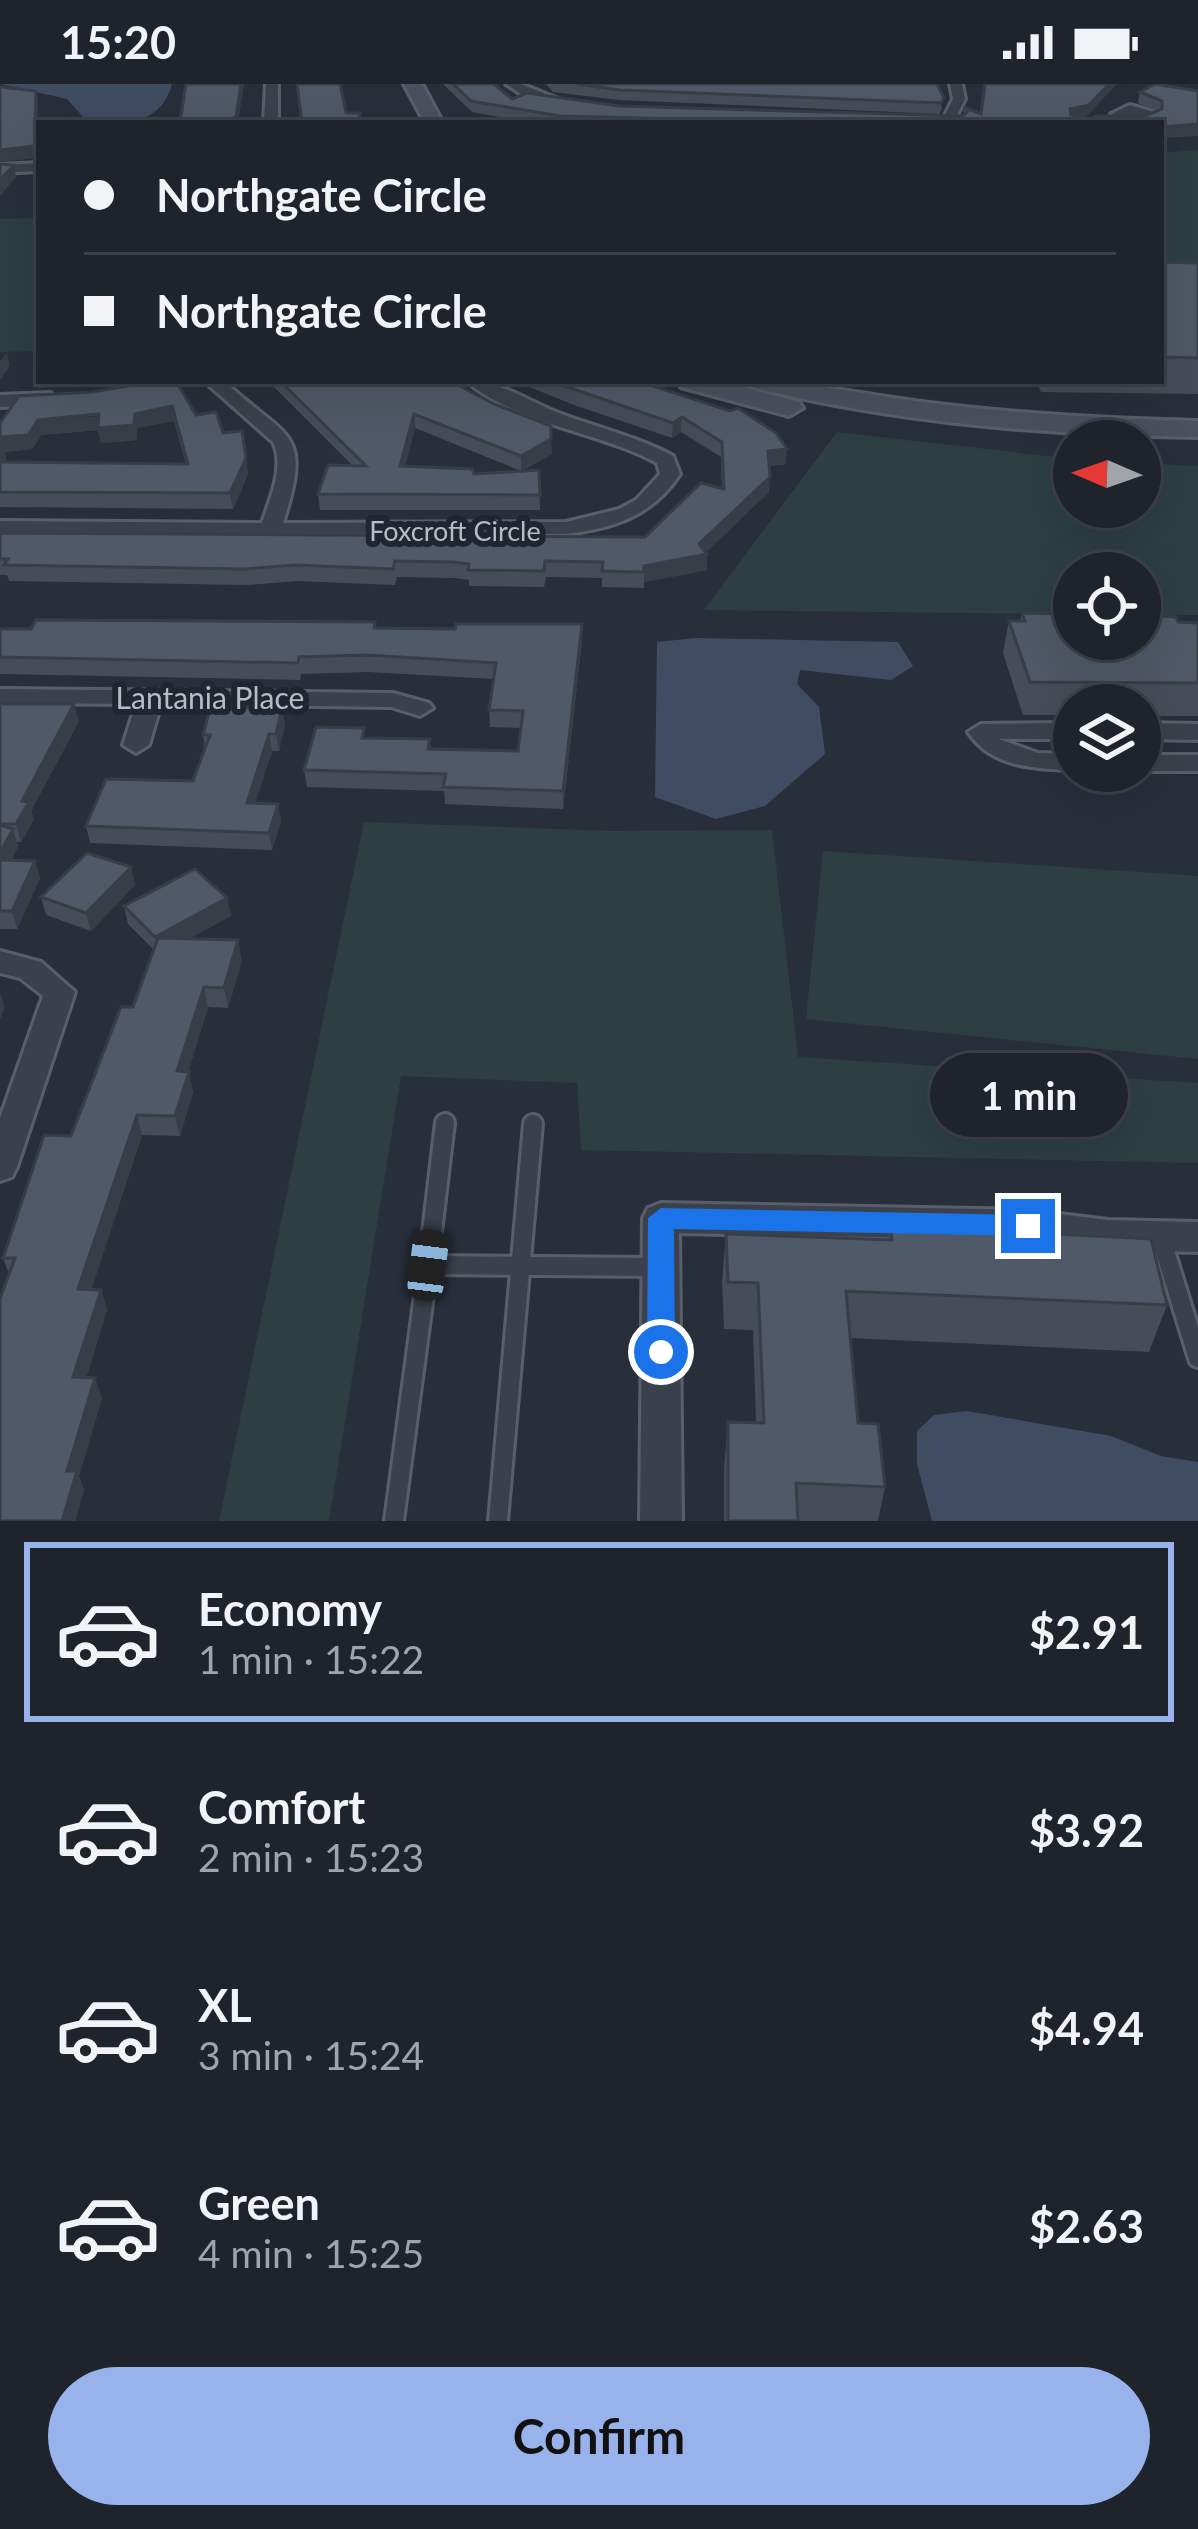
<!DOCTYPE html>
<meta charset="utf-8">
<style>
body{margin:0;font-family:Lato,sans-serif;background:#262b34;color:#f1f3f6;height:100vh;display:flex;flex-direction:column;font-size:45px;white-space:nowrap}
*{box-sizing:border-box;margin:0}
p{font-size:39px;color:#a1a4a9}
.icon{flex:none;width:66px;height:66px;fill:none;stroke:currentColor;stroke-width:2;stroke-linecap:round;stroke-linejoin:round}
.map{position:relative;height:1437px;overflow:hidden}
.panel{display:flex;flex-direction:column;background:#1e232c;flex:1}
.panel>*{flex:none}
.banner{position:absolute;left:36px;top:36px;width:1128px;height:264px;border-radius:0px;box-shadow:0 12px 48px #0002,0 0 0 3px #3c4048;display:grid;align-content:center;height:264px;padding:0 48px;background:#1e232c}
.needle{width:78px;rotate:272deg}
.fabs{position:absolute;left:1053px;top:336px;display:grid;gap:24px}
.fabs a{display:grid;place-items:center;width:108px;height:108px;border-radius:50%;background:#1e232c;box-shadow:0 12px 48px #0002,0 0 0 3px #3c4048;font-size:60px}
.end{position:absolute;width:54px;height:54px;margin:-27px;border:15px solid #1a73e8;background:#fff;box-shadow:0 0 0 6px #fff}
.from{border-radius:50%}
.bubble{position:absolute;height:84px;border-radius:42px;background:#1e232c;box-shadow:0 12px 48px #0002,0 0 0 3px #3c4048;font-size:39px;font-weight:700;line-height:84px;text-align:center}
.car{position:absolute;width:36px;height:72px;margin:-36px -18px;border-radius:15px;box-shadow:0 0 9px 3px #0007;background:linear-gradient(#222 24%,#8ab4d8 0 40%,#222 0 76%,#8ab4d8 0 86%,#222 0)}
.banner b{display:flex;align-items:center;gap:42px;height:114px;font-size:45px}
.banner b+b{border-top:3px solid #3c4048}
.banner i{width:30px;height:30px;background:#f1f3f6}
ul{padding:21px 0 0;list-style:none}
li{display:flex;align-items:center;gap:36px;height:180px;margin:0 24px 18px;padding:0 24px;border:6px solid transparent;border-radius:0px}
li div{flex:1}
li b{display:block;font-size:45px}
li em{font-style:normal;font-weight:700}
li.on{border-color:#98b3eb}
li>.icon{width:108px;height:108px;stroke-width:1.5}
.button{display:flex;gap:24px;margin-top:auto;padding:24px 48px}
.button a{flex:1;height:138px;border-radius:72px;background:#98b3eb;color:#111;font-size:48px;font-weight:700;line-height:138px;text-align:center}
.status{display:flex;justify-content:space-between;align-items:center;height:84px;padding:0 60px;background:#1e232c;direction:ltr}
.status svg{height:33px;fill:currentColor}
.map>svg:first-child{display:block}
</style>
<div class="status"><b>15:20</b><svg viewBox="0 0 49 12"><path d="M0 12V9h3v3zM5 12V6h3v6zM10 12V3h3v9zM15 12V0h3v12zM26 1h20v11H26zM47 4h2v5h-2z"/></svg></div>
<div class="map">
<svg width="1198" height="1437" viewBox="0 0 1198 1437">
<rect width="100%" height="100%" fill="#282f3b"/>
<g fill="#2d3f41">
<polygon points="1198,66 1198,194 1161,197 1161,69"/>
<polygon points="39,134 39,267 0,268 0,135"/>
<polygon points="837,348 1074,375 1074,423 1140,423 1140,379 1198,382 1198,531 1140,531 1140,489 1074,489 1074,530 704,526"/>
<polygon points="364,738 614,747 772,746 798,973 1198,999 1198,1079 581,1066 577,999 401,992 329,1437 219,1437"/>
<polygon points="823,767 1198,792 1198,975 806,935"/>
</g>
<g fill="#404c62">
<path d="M 0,0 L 172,0 C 160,43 123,41 85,35 L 67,15 Z"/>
<polygon points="695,554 898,558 913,582 891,596 800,586 797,600 819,623 825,670 765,722 716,735 655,713 657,558"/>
<polygon points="967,1327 1111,1352 1161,1372 1198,1378 1198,1437 932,1437 917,1380 917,1347 934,1331"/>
</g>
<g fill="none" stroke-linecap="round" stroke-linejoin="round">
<defs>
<g id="service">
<polyline points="1161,1154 1198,1274"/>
<polyline points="428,1181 445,1039"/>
<polyline points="394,1437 428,1181 657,1183"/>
<polyline points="498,1437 533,1040"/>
</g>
<g id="minor">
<polygon points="266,0 278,0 278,39 264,39"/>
<polygon points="506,0 521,0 568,19 562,23 530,16"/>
<polygon points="950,0 962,0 965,15 953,39 941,39 953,15"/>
<polygon points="1130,21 1157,29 1158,32 1135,39 1111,30"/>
<polygon points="39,79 39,87 0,89 0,81"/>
<path d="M 204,297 L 224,297 C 286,356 314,343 283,439 L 566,438 L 619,425 L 636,416 L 660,390 L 657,379 C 598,347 518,341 466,297 C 500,297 524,315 556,328 C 595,343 636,352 673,372 L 680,390 C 652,432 615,444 566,450 L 0,449 L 0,437 L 262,439 C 270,414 285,383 273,358 Z"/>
<polygon points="0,311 50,309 59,315 50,321 0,323"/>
<polygon points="0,605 393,609 429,619 433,624 420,632 391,623 161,620 149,661 136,669 123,661 136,620 0,619"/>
<path d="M 1074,639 L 1074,655 L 999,655 L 1038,669 L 1074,670 L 1074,686 C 1034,685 991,683 968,648 L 981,640 Z"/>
<polygon points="1140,639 1198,640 1198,656 1140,655"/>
<rect x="1140" y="671" width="58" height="16"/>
<polygon points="0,867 41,878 75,908 17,1083 12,1093 0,1097 0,1034 43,912 20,894 0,889"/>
<polygon points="661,1119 1027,1126 1108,1136 1198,1138 1198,1168 1108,1166 1027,1156 679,1149 682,1437 640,1437 643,1134 648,1124"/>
</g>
<g id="secondary">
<polygon points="404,0 422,0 443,39 425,39"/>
<polygon points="677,297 720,297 799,318 803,324 789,332 681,303"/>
<path d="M 747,297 C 809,297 868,312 930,319 C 1019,330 1108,335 1198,337 L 1198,353 C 1048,351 897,339 751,303 Z"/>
</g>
</defs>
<use href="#service" stroke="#595f6a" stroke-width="24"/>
<use href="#minor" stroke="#595f6a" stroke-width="6"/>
<use href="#secondary" stroke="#595f6a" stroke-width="6"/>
<use href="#service" stroke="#3b414c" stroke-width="18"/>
<use href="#minor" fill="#3b414c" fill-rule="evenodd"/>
<use href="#secondary" fill="#4a505e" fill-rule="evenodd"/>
</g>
<g fill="#454d59" fill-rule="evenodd">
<polygon points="443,0 494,0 512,15 619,22 963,32 964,23 981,30 1087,32 1078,34 1077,39 534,39 472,28"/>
<polygon points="546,0 937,0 942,25 939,30 619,16 553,8"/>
<polygon points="1162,0 1161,54 1145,32 1157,27 1138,19 1140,8"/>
<polygon points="1161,178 1198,179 1198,310 1041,308 1036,297 1161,297"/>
<path d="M 268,297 L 450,297 L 552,370 L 521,387 L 539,386 L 540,426 L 320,426 L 318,410 L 352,381 ZM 415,344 L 521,387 L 474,390 L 405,382 Z"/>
<polygon points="519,297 638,297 786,380 769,382 769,408 706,468 707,486 644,498 644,504 602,503 602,494 546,493 544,503 469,502 469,496 454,494 397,493 395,501 297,497 247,501 9,497 7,491 0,491 0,449 645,453 722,405 721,373 681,348 672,354 574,321 532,304"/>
<path d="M 196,331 L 223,349 L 242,347 L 248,390 L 233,425 L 0,423 L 0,339 ZM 174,337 L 186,380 L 6,378 L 5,368 L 32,365 L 41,351 L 98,346 L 101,359 L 137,356 L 137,344 Z"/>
<polygon points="1022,529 1198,539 1198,632 1140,632 1140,621 1074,621 1074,631 1023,631 1003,569 1009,537 1020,537"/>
<polygon points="375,538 376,544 582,557 563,725 445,720 444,707 307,703 304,686 366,654 430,655 431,666 518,667 521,644 490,643 489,626 494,595 368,588 301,590 300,596 0,590 0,545"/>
<polygon points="0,620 79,637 31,727 34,735 21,758 17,758 18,763 11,776 35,777 40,794 17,845 0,845"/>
<polygon points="285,640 279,667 272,667 255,719 281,737 272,766 90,759 86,742 193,697 205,664 203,651"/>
<polygon points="135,801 91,847 46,831 41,813"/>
<polygon points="227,814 231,832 188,855 242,876 228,924 208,923 188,988 193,1008 180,1052 142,1051 91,1206 101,1206 107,1226 86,1294 102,1314 79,1392 84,1406 75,1437 9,1190 3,1174 71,1052 133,923 154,866 128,840 124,822"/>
<polygon points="890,1141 1167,1221 1149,1268 850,1254 858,1339 885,1403 878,1437 724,1437 724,1384 728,1338 756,1339 753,1246 724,1245 722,1197 726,1150 888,1156"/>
</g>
<g fill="#383e48">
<polygon points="241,0 244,0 238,39 218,39"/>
<polygon points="1109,0 1117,0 1087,32 1078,34 1077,39 1072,39 1068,36 1070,25"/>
<polygon points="36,7 38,18 37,74 0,78 0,66"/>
<polygon points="1198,40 1198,52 1161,54 1161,43"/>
<polygon points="14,81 16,93 0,112 0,96"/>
<polygon points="7,268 10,282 0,296 0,277"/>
<polygon points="35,290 39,290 39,297 118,297 38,304"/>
<polygon points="172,322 174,337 137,344 137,356 101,359 98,346 41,351 32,365 5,368 6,393 3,378 2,353 38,336 135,330"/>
<polygon points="414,330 415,344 401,397 400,382"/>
<polygon points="682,333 681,348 672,354 673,339"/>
<polygon points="551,355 552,370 521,387 521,372"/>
<polygon points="787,365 786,380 767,382 768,367"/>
<polygon points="246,374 248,390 233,425 230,409"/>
<polygon points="770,393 769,408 703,471 707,470 707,486 644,498 644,482 699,460"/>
<polygon points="582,540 582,557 563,725 563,707"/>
<polygon points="74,620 79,637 31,727 34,735 21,758 16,740 22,717"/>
<polygon points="282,623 285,640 279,667 276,650"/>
<polygon points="269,650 272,667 250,736 247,719"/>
<polygon points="278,720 281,737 272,766 269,749"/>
<polygon points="13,745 18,763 2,793 0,769"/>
<polygon points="35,777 40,794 17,845 12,827"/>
<polygon points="131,783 135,801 91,847 86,829"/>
<polygon points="227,814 231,832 159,871 155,853"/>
<polygon points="238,856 242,876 228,924 224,904"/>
<polygon points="204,903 208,923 182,1007 177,987"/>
<polygon points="0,909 5,924 0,936"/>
<polygon points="189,988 193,1008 180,1052 175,1032"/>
<polygon points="137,1031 142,1051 85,1225 78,1205"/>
<polygon points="101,1206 107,1226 80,1313 73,1293"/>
<polygon points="95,1294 102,1314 79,1392 84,1406 75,1437 62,1437 67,1387"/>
</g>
<g fill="#505967" stroke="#383e48" stroke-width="3" fill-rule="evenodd">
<polygon points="186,0 241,0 236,33 218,39 180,39"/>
<polygon points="297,0 340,0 346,29 360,29 356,39 302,39"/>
<polygon points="453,0 494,0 512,15 527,9 619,22 963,32 968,27 964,23 981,30 985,0 1109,0 1089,21 1070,25 1071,31 1078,32 1072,39 842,39 560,32 471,17"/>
<polygon points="577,0 937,0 944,14 941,19 620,6"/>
<polygon points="1155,0 1198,7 1198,40 1161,43 1161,39 1083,39 1096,32 1145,32 1162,25 1162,17 1140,8"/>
<polygon points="0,3 36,7 35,62 0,66"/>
<polygon points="0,80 14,81 0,96"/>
<polygon points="1161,178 1198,179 1198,274 1161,273"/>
<path d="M 157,297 L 176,297 L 196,331 L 216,328 L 223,349 L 242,347 L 246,374 L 230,409 L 0,408 L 0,339 L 19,312 L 92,308 ZM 172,322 L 188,380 L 3,378 L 2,353 L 28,351 L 38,336 L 99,330 L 98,344 L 134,341 L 135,330 Z"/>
<polygon points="280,297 450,297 494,320 551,342 551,355 521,372 414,330 400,382 472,385 474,390 539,386 540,411 318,410 328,381 366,382"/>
<polygon points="550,297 638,297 730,327 738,324 776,349 787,365 768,367 770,393 699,460 707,470 644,482 644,488 602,487 603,478 545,477 544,487 468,486 469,480 453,478 395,477 393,485 295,481 244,485 4,481 8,475 0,475 0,449 645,453 701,399 724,405 722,358 682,333 673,339"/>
<polygon points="1022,529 1074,530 1074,555 1140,555 1140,531 1176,533 1178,538 1198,539 1198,599 1030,598 1009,537 1025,537"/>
<polygon points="36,536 375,538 374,544 455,545 456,540 582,540 563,707 443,703 446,690 304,686 316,643 364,644 362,654 430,655 428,665 518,667 523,627 489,626 496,579 367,571 299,573 298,579 0,573 0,545 31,545"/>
<polygon points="0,620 74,620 22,717 29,718 16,740 0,740"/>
<polygon points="282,623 276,650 269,650 247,719 278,720 269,749 86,742 106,695 193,697 210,651 203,651 210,624"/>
<polygon points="0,741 13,745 0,769"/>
<polygon points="87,769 131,783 86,829 41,813"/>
<polygon points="0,776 35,777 12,827 0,827"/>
<polygon points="195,785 227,814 155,853 124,822"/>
<polygon points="158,854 238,856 224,904 204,903 177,987 189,988 175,1032 137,1031 78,1205 101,1206 73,1293 95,1294 67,1387 77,1387 62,1437 0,1437 0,1215 15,1174 3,1174 44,1051 71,1052 121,923 133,923"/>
<polygon points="890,1141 1151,1155 1167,1221 846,1207 858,1339 878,1340 885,1403 796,1399 798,1437 728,1437 728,1338 764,1339 758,1199 728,1198 726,1150 892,1156"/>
</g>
<polygon fill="#1a73e8" points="661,1124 1028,1131 1040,1142 1028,1152 674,1145 675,1268 671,1277 661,1280 651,1277 647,1268 648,1134"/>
<g text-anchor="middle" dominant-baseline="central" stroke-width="12" stroke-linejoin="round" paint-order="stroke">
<g font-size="27" fill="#b7bcc7" stroke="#202631">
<text x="455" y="446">Foxcroft Circle</text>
</g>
<g font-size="30" fill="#b7bcc7" stroke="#202631">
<text x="210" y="613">Lantania Place</text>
</g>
</g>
</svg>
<div class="fabs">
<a><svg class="needle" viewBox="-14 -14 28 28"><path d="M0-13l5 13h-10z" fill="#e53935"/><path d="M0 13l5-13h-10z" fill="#a1a4a9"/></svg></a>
<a><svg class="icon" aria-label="locate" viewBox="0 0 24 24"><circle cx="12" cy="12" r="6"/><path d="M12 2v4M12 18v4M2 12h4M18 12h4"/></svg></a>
<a><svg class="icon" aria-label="layers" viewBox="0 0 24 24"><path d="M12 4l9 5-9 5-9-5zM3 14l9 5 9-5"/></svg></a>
</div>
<i class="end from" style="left:661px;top:1268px"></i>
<i class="end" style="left:1028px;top:1142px"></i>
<div class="bubble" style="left:930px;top:969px;width:198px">1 min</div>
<i class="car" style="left:428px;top:1181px;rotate:7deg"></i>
<div class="banner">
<b><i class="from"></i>Northgate Circle</b>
<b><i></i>Northgate Circle</b>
</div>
</div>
<section class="panel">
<ul>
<li class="on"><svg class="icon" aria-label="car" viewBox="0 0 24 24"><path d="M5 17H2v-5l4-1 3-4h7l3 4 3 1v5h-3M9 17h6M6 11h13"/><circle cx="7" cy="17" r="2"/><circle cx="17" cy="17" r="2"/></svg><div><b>Economy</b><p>1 min · 15:22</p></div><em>$2.91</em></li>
<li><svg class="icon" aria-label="car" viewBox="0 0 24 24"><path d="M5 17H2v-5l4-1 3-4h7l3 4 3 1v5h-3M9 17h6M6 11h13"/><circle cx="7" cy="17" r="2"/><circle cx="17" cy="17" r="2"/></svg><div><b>Comfort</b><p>2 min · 15:23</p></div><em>$3.92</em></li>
<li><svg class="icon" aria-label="car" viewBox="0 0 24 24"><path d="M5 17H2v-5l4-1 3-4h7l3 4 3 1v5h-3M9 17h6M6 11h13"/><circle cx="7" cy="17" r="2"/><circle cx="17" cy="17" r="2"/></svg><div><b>XL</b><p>3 min · 15:24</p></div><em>$4.94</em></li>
<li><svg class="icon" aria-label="car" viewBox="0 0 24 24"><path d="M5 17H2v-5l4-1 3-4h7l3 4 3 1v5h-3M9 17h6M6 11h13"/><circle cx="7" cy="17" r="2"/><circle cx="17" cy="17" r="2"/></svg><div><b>Green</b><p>4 min · 15:25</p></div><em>$2.63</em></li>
</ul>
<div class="button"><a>Confirm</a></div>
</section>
